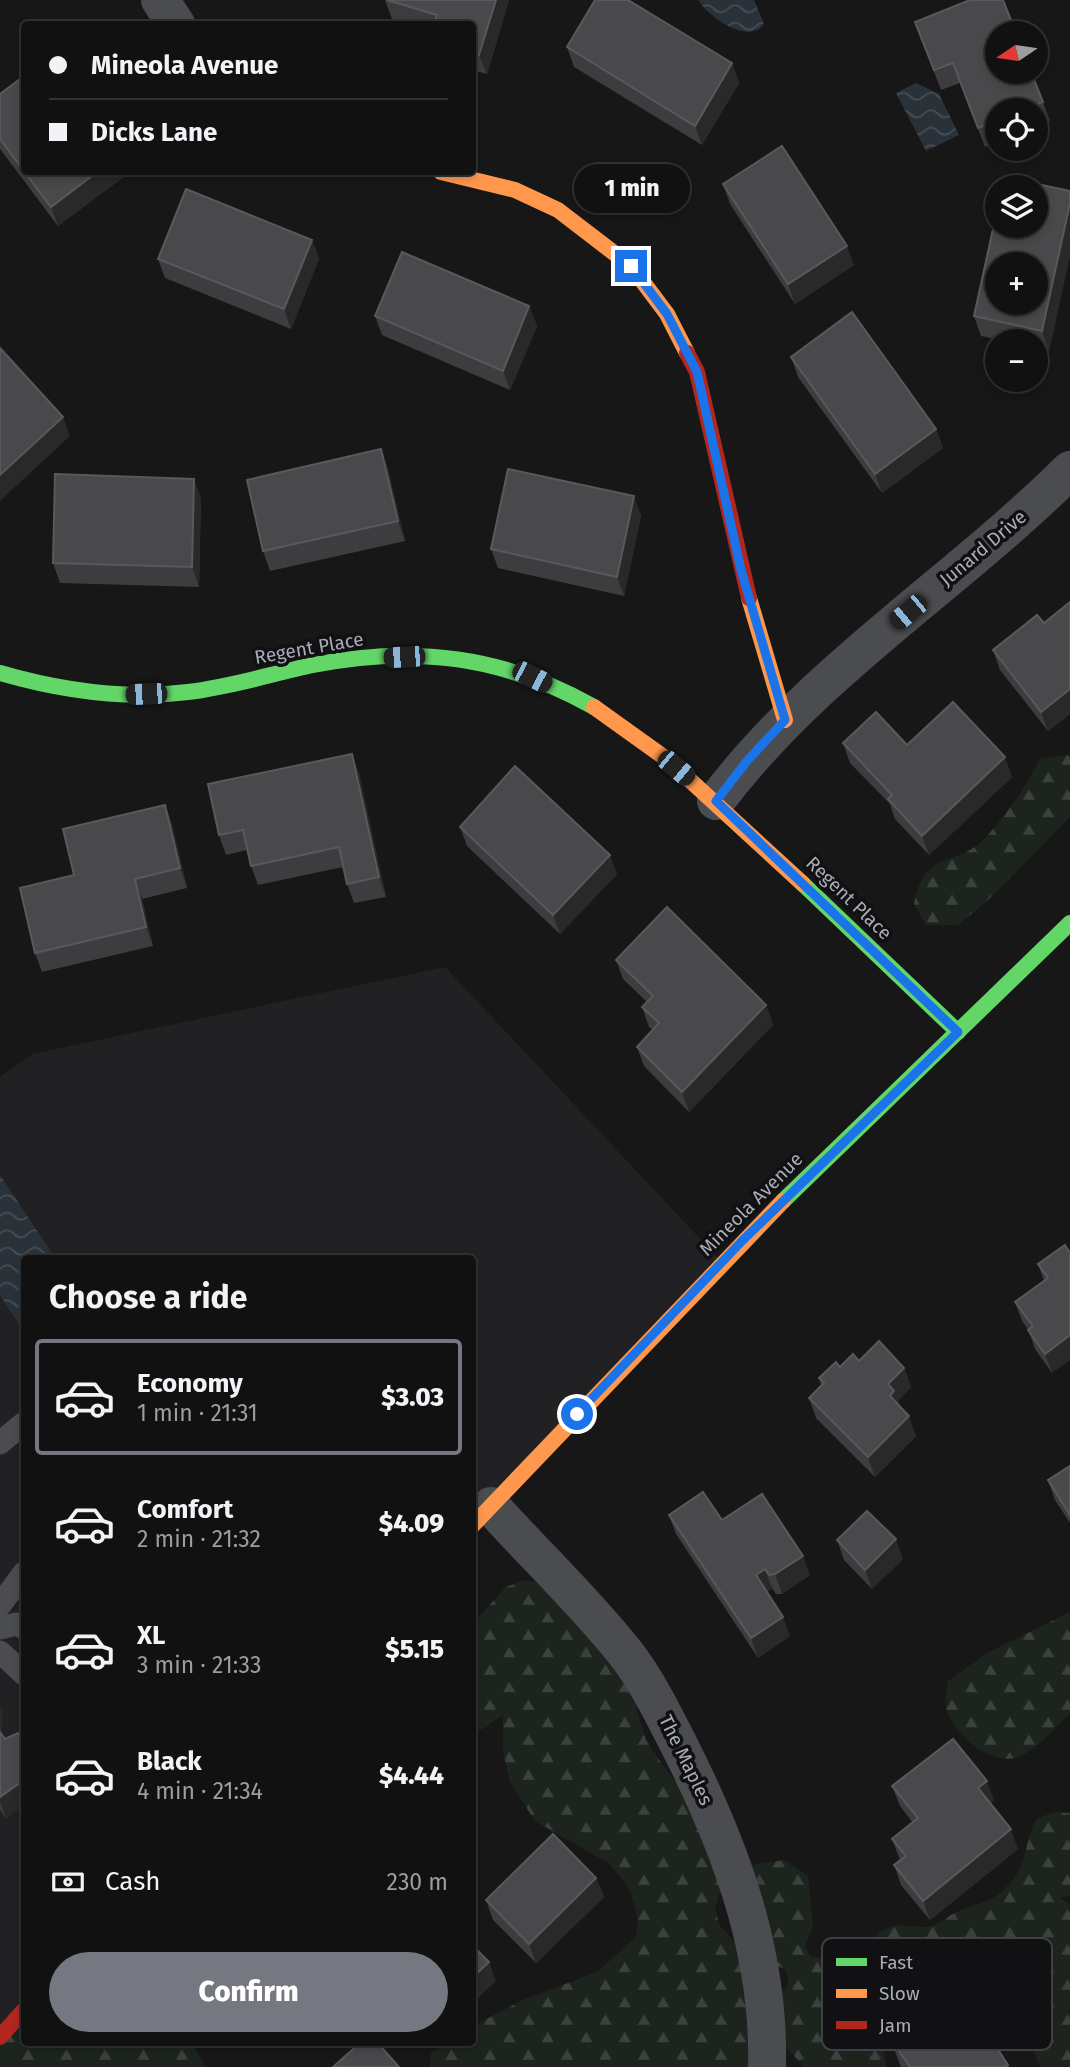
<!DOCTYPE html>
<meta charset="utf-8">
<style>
body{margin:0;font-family:"Fira Sans",sans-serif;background:#1a1a1a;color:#f1f3f6;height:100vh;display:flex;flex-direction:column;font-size:26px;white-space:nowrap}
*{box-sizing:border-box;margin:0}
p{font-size:23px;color:#9c9d9f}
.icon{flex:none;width:38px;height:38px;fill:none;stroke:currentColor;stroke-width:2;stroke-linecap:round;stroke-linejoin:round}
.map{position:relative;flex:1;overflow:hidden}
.drawer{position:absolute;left:21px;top:1255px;width:455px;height:791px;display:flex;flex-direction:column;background:#111;border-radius:7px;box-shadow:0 4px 10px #0003,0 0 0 2px #303131}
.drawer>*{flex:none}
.banner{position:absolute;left:21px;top:21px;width:455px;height:154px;border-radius:7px;box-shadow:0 4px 10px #0003,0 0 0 2px #303131;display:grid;align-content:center;height:154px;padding:0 28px;background:#111}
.needle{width:46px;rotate:257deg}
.fabs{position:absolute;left:985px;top:21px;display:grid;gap:14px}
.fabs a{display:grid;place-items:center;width:63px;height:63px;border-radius:50%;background:#111;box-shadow:0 4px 10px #0003,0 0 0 2px #303131;font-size:35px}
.end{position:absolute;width:32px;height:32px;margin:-16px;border:9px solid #1a73e8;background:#fff;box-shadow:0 0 0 4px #fff}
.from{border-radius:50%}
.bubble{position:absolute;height:49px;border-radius:24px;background:#111;box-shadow:0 4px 10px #0003,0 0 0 2px #303131;font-size:23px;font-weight:800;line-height:49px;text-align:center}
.car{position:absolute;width:21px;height:42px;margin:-21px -10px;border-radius:9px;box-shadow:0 0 5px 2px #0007;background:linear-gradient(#222 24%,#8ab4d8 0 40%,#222 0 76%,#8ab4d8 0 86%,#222 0)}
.banner b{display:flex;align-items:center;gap:24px;height:66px;font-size:26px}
.banner b+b{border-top:2px solid #303131}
.banner i{width:18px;height:18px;background:#f1f3f6}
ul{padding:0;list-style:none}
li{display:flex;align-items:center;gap:21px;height:116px;margin:0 14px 10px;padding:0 14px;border:4px solid transparent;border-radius:7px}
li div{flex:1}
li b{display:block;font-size:26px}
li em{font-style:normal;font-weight:800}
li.active{border-color:#757880}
li>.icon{width:63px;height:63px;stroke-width:1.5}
h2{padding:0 28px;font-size:32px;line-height:84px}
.pay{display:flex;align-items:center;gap:18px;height:77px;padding:0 28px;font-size:26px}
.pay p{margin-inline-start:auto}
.action{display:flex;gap:14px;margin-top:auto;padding:14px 28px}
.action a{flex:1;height:80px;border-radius:42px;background:#757880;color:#fff;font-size:28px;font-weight:800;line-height:80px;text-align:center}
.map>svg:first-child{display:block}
</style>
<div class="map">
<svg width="1070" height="2067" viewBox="0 0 1070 2067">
<defs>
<pattern id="forest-firs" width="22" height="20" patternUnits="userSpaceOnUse" patternTransform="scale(1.75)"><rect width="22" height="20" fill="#1d241e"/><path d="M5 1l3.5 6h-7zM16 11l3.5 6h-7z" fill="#3b413d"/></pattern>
<pattern id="water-waves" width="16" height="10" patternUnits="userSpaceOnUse" patternTransform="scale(1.75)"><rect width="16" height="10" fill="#2a3239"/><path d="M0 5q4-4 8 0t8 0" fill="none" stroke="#464d54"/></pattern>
</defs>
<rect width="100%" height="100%" fill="#171717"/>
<polygon fill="#212123" points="445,967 721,1261 473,1526 472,1258 24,1258 24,2010 0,2037 0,1077 32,1054"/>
<g fill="url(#forest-firs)" fill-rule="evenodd">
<path d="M 1070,755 L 1070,817 L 988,900 L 958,925 L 926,925 L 914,904 C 925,849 952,868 981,842 C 1005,819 1025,787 1041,758 Z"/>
<path d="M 525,1580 L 565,1588 L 637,1685 L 637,1710 L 646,1740 L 666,1770 L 692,1799 L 733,1868 L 784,1860 L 808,1876 L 813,1925 L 805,1947 L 811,1957 L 838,1960 L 841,1968 L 856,1973 C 871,1959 868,1938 885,1929 C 899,1922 913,1928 927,1927 C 938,1926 942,1920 951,1915 C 977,1900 987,1909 1011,1882 C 1028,1863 1025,1837 1037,1818 L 1056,1812 L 1070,1813 L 1070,1895 L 1060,1898 L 1070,1905 L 1070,2067 L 1041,2067 C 1028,2037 993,1989 957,1989 L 890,2026 L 883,2046 L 886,2067 L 804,2067 L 785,2046 L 786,2067 L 430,2067 L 431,2053 L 452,2042 L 472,2042 L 473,2026 L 523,2000 L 597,1972 L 636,1937 L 638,1920 L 630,1890 L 610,1864 L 535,1821 L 510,1782 L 503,1752 L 503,1715 L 481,1730 L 473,1728 L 473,1623 L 506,1587 ZM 728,1882 L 771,1964 L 785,1969 L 789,1981 L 786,1989 L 779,1991 L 720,1926 L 715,1910 L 718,1897 Z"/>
<path d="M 1070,1612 L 1070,1714 C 1054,1727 1037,1752 1015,1758 C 988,1764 953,1733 946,1708 C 944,1700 947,1689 948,1681 L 989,1652 Z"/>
<polygon points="24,2010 24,2042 192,2042 205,2067 0,2067 0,2037"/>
</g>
<g fill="url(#water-waves)">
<path d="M 698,0 L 754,0 L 764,24 C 748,46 708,16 698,0 Z"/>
<polygon points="916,83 939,94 959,135 926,151 896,93"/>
<polygon points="0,1175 55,1258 24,1258 24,1332 0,1295"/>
</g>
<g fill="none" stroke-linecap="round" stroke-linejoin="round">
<g stroke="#4b4c50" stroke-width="23">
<polyline points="0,1443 24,1423"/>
<polyline points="0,1605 24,1573"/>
<polyline points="0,1628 16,1624 24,1628"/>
<polyline points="0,1652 24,1674"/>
</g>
<g stroke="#4b4c50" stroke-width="38">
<polyline points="160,0 176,24"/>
<path d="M 716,801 C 814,671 955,584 1070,470"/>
<path d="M 491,1506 C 536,1556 586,1603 627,1655 C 649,1684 664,1716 680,1747 C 731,1848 770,1953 767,2067"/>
</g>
<g stroke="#63d668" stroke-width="16">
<path d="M 0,673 C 62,691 124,700 188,692 C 231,687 271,674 313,665 C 414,645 504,656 594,707"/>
<polyline points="803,884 958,1032"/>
<polyline points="783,1201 1070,923"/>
</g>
<g stroke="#ff974d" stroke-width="16">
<polyline points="441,172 515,190 558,210 631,266 667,314 687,353"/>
<polyline points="749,598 785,720"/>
<polyline points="594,707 668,760 803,884"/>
<polyline points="472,1526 783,1201"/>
</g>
<g stroke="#b3261e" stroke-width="16">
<polyline points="687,353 697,372 749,598"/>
<polyline points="0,2037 24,2010"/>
</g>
</g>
<g fill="#3d3d3f">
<polygon points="385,0 509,0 487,74 472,70 472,24 411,24 392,19"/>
<polygon points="915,22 1031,72 1050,121 1036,127 1036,110 998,110 998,142 985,147 960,83 941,90"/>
<polygon points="567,47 732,63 739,83 702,145 574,67"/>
<polygon points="0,94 24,172 130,172 58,226 0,149"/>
<polygon points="723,184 854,265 795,304 730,204"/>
<polygon points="1070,191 1070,255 1049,351 1036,348 1036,341 1006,341 981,336 974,316"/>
<polygon points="312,240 319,259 291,329 165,278 158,259"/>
<polygon points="529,306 537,326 510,390 382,335 375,316"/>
<polygon points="791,357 936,429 943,448 882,493 798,377"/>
<polygon points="381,449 388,469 405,541 270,571 263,551"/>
<polygon points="201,498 199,587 60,583 53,563"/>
<polygon points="641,515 624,596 498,568 491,549"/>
<polygon points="1070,602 1070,714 1048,731 1000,670 993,650 1044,623"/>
<polygon points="843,743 907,745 1012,777 929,855 895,819 890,804 850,763"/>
<polygon points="359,773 386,897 354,903 347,884 343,867 258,885 251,866 247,850 226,855 219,835"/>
<polygon points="165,805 172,824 187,888 142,899 153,946 42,972 35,953 74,875"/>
<polygon points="460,827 617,874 560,934 467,846"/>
<polygon points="616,960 766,1005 773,1025 689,1112 644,1066 637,1047 653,1030 649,1027 642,1007 647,1002 623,979"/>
<polygon points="1065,1245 1052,1373 1035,1349 1028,1329 1022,1321 1015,1302 1044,1281 1038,1264"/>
<polygon points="859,1361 904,1368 911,1387 898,1401 900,1407 916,1436 875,1477 816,1418 809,1398 821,1385 819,1378 840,1367"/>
<polygon points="1070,1466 1070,1523 1055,1500 1048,1480"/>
<polygon points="669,1515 722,1520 810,1575 782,1594 776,1594 772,1588 767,1592 790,1636 758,1658 676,1534"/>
<polygon points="837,1540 903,1559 872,1589 844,1560"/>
<polygon points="0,1705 2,1712 1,1733 5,1739 24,1742 24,1804 6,1818 0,1810"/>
<polygon points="892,1786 994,1800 990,1803 1018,1849 930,1920 901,1885 894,1865 900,1860 892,1839 913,1823 900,1806"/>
<polygon points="596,1878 604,1897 536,1963 493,1920 486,1900"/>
<polygon points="885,2015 994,2033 1002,2055 1009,2067 901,2067 890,2038 892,2036"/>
</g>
<g fill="#29292a">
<polygon points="496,0 509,0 487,74 479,55"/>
<polygon points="732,63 739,83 702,145 695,126"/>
<polygon points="97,172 130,172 58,226 51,207"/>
<polygon points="1070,203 1070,255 1049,351 1042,331"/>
<polygon points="312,240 319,259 291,329 284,309"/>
<polygon points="847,246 854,265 795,304 788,284"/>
<polygon points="529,306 537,326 510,390 503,371"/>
<polygon points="63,417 70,436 0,501 0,475"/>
<polygon points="936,429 943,448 882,493 875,474"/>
<polygon points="381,449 388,469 405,541 398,521"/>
<polygon points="194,479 201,498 199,587 192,567"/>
<polygon points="634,496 641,515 624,596 617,577"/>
<polygon points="1070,689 1070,714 1048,731 1041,712"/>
<polygon points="352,754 359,773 386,897 379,877"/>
<polygon points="1005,757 1012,777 929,855 922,836"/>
<polygon points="165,805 172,824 187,888 180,868"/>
<polygon points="610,855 617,874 560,934 553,915"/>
<polygon points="135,879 142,899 153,946 146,927"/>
<polygon points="766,1005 773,1025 689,1112 682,1092"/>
<polygon points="1070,1335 1070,1360 1052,1373 1045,1354"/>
<polygon points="904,1368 911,1387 898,1401 901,1411 890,1396 888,1384"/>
<polygon points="909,1416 916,1436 875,1477 868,1457"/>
<polygon points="896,1539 903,1559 872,1589 865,1570"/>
<polygon points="803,1556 810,1575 782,1594 775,1574"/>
<polygon points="765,1569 772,1588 763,1595 756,1575"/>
<polygon points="783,1617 790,1636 758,1658 751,1638"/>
<polygon points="0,1705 2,1712 0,1742"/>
<polygon points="24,1754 24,1771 20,1759"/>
<polygon points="24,1780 24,1804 6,1818 0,1802 0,1797"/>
<polygon points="987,1781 994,1800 985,1807 978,1788"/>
<polygon points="1011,1829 1018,1849 930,1920 923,1901"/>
<polygon points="596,1878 604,1897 536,1963 529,1944"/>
<polygon points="489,1962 496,1981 472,2004 472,1978"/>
<polygon points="994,2033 1004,2060 989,2036"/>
<polygon points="427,2042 434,2042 428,2047"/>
</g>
<g fill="#49494c" stroke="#58595d" stroke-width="2" fill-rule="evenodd">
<polygon points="387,0 496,0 479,55 472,53 472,24 434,24 437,15"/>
<polygon points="595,0 628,0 732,63 695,126 567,47"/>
<polygon points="970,0 1003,0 1016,33 998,33 998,72 1031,72 1043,102 1022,110 998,110 998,120 978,128 953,63 934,70 915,22"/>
<polygon points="24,76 24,172 97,172 51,207 0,139 0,94"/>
<polygon points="782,146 847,246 788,284 723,184"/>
<path d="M 1004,177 L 1070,191 L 1070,203 L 1042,331 L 974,316 L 998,206 L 998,226 L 1036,226 L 1036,187 L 1002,187 ZM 998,264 L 1036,264 L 1036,303 L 998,303 Z"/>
<polygon points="186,189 312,240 284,309 158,259"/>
<polygon points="402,252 529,306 503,371 375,316"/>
<polygon points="852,312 936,429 875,474 791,357"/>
<polygon points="0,348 63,417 0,475"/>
<polygon points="381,449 398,521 263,551 247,480"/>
<polygon points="508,469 634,496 617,577 491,549"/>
<polygon points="55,474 194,479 192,567 53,563"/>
<polygon points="1070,602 1070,689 1041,712 993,650 1037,615 1044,623"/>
<polygon points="953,702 1005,757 922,836 888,799 892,795 843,743 876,712 907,745"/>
<polygon points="352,754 379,877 347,884 339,847 251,866 243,830 219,835 208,784"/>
<polygon points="515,766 610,855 553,915 460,827"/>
<polygon points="165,805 180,868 135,879 146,927 35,953 20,888 74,875 63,829"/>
<polygon points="667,907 766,1005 682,1092 637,1047 659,1023 642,1007 653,996 616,960"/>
<polygon points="1065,1245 1070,1253 1070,1335 1045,1354 1028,1330 1033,1326 1015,1302 1048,1278 1038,1264"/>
<polygon points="879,1341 904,1368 888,1384 894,1391 890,1396 909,1416 868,1457 809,1398 824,1383 819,1378 836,1362 840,1367 853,1354 859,1361"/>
<polygon points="1070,1466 1070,1515 1048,1480"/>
<polygon points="703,1492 722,1520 762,1494 803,1556 775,1574 769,1575 765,1569 756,1575 783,1617 751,1638 669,1515"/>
<polygon points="867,1511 896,1539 865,1570 837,1540"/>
<polygon points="0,1732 5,1739 18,1733 24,1742 24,1754 20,1759 24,1765 24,1780 0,1797"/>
<polygon points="953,1739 987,1781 978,1788 1011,1829 923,1901 894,1865 906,1856 892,1839 918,1818 892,1786"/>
<polygon points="553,1834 596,1878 529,1944 486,1900"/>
<polygon points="472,1945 489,1962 472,1978"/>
<polygon points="950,1970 994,2033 989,2036 1008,2065 1005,2067 910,2067 890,2038 898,2033 885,2015"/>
<polygon points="361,2042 377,2042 399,2067 333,2067"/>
</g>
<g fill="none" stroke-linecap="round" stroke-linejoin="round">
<polyline stroke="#1a73e8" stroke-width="9" points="577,1414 743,1240 958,1032 716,801 747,761 785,720 741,570 697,372 667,314 631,266"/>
</g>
<g text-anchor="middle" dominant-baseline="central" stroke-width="7" stroke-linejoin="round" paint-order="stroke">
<g font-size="19" fill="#a8adb8" stroke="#111113">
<text transform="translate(983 548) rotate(-40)">Junard Drive</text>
<text transform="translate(309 648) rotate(-10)">Regent Place</text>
<text transform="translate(849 898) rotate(44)">Regent Place</text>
<text transform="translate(751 1204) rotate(-45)">Mineola Avenue</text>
<text transform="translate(686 1760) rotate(64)">The Maples</text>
</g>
</g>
<rect x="822" y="1938" width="230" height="112" rx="10" fill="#111113" stroke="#3e4045" stroke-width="2"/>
<rect x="836" y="1958" width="31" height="8" fill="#63d668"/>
<rect x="836" y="1989" width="31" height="9" fill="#ff974d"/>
<rect x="836" y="2021" width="31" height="8" fill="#b3261e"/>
<g font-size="19" fill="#a8adb8">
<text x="879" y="1969">Fast</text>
<text x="879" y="2000">Slow</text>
<text x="879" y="2032">Jam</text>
</g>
</svg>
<div class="fabs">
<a><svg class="needle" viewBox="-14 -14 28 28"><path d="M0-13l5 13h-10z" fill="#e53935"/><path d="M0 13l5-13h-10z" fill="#9c9d9f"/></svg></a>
<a><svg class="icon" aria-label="locate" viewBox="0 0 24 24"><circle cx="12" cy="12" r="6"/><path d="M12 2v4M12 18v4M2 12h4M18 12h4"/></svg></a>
<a><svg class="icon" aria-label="layers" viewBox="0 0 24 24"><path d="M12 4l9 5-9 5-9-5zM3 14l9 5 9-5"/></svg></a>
<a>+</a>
<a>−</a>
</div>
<i class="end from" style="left:577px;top:1414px"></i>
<i class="end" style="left:631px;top:266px"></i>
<div class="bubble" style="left:574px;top:164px;width:116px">1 min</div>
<i class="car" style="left:908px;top:612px;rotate:230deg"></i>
<i class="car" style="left:404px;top:657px;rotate:267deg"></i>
<i class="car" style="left:532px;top:677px;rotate:117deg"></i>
<i class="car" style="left:146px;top:694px;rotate:268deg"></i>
<i class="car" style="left:676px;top:768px;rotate:130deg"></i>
<div class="banner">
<b><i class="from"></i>Mineola Avenue</b>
<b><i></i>Dicks Lane</b>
</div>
<section class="drawer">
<h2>Choose a ride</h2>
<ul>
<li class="active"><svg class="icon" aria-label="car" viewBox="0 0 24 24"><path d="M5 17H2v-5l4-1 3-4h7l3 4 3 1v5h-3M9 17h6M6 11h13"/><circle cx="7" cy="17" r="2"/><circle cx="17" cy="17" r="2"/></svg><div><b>Economy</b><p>1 min · 21:31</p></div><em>$3.03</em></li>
<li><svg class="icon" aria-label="car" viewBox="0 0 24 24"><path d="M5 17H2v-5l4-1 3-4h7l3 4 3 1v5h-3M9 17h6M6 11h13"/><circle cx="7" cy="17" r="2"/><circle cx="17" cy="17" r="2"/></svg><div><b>Comfort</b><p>2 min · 21:32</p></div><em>$4.09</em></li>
<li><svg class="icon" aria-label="car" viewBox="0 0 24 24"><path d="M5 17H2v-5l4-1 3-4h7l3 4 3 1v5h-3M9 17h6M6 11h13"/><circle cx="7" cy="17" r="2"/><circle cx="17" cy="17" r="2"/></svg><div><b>XL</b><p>3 min · 21:33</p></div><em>$5.15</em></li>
<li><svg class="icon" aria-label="car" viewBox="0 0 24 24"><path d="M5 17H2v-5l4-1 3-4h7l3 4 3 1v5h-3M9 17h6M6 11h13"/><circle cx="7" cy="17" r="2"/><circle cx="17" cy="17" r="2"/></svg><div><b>Black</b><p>4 min · 21:34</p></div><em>$4.44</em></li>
</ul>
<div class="pay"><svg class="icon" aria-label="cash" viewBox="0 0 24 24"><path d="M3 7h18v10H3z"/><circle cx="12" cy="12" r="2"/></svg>Cash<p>230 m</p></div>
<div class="action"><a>Confirm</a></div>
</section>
</div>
